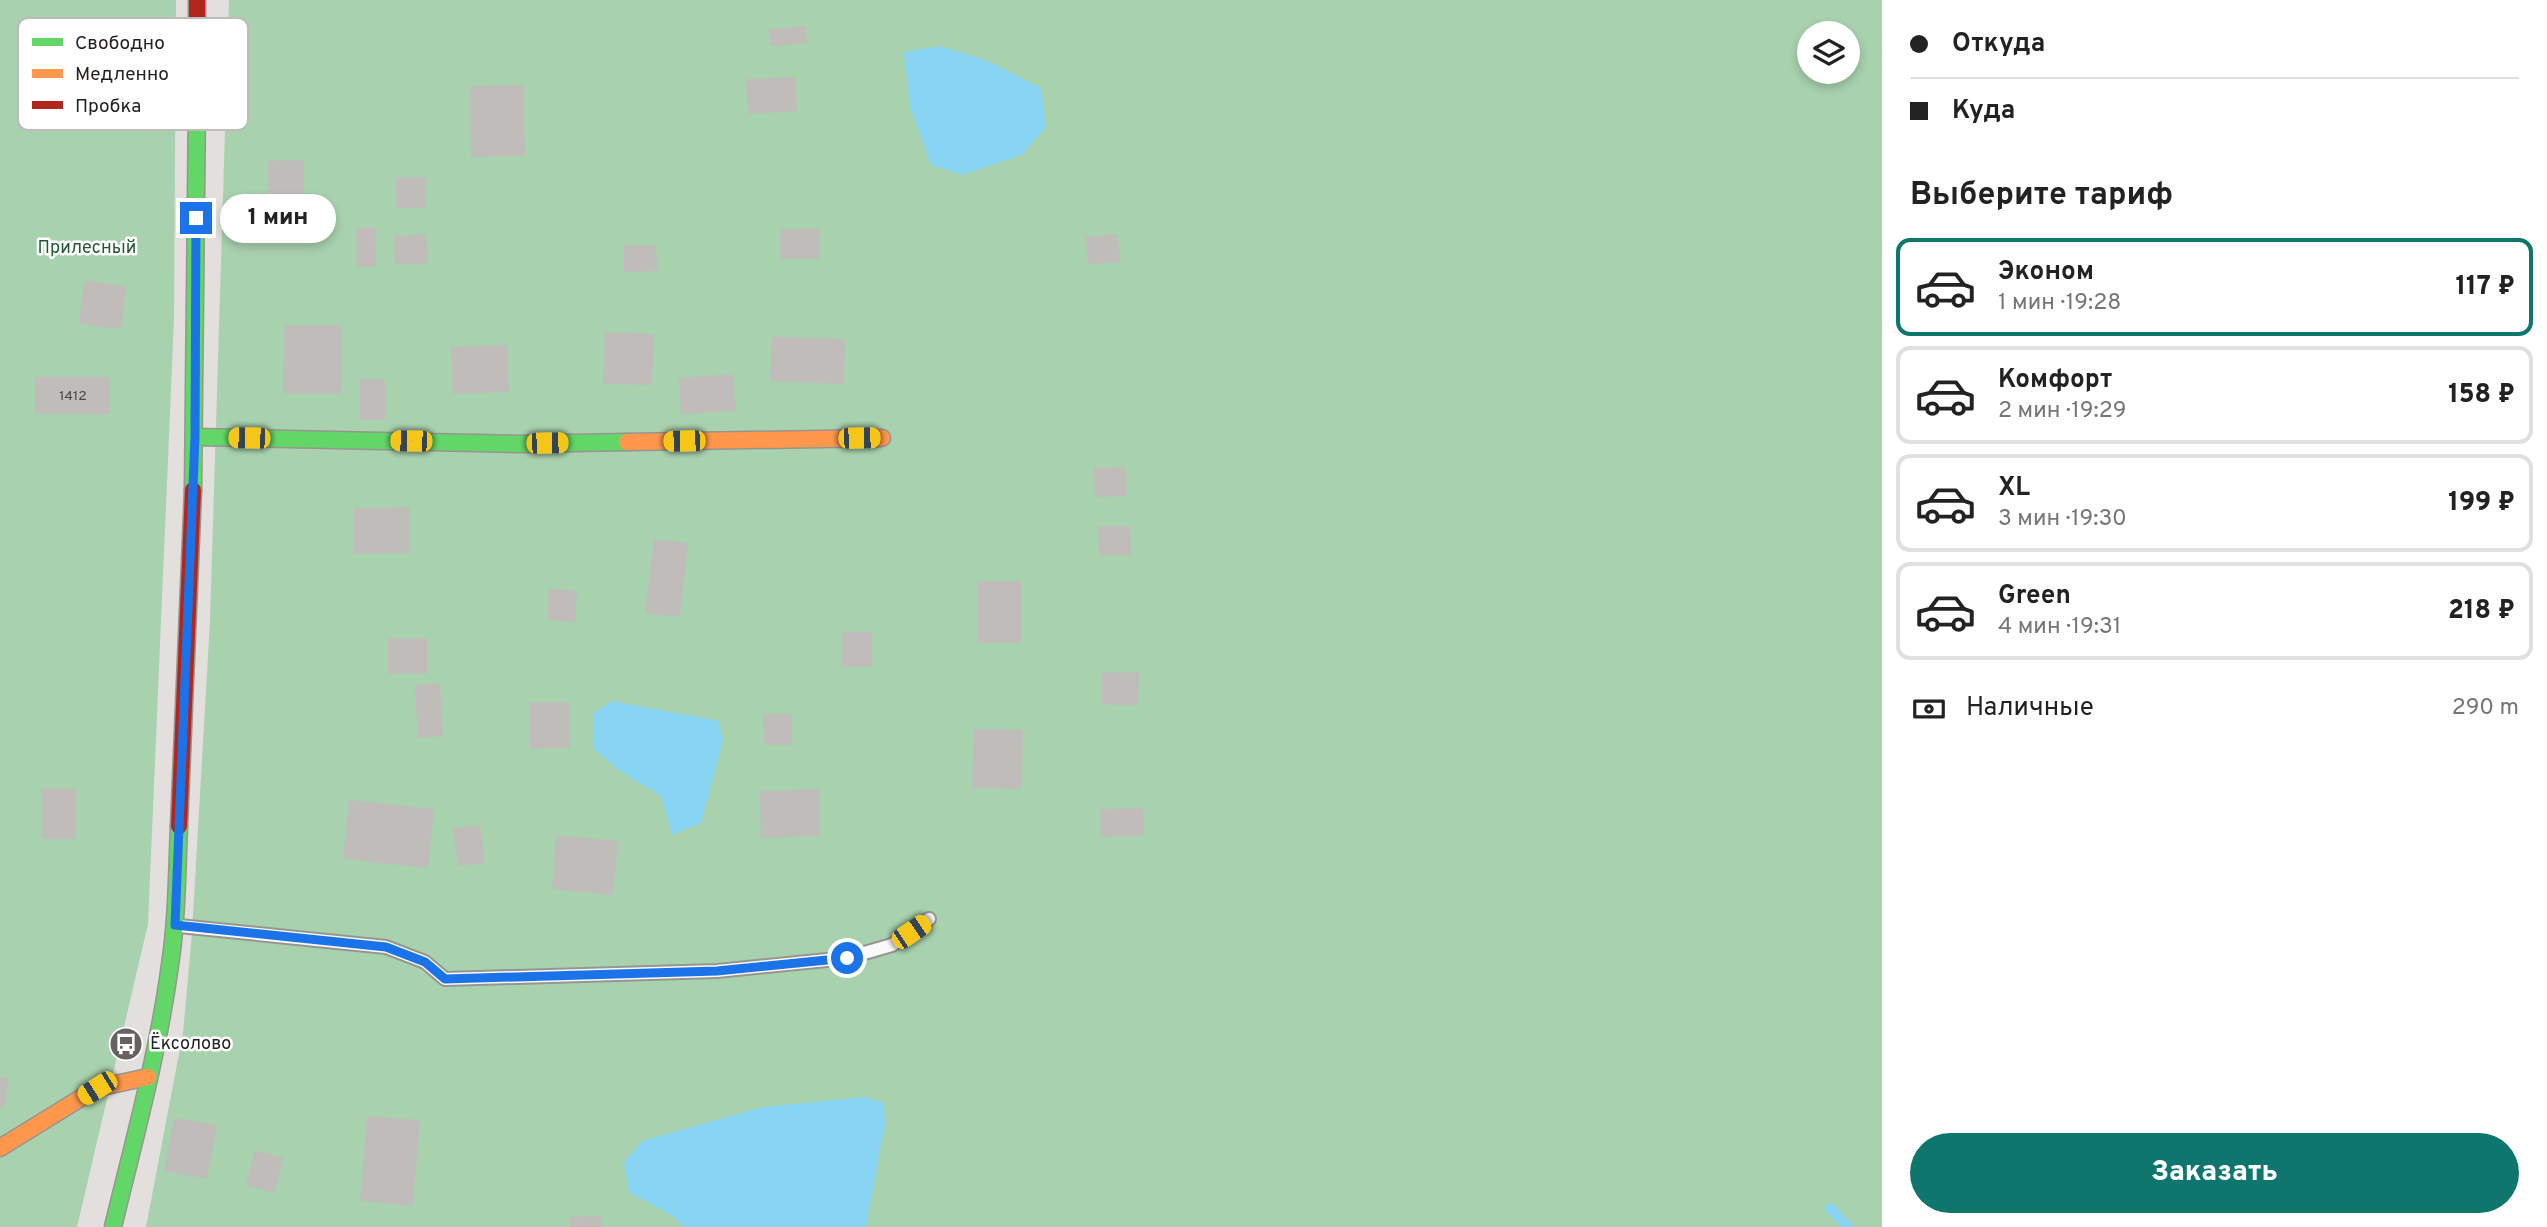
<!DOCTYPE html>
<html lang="ru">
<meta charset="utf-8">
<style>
body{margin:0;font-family:Overpass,sans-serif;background:#f2f2f2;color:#222;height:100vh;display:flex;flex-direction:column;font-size:26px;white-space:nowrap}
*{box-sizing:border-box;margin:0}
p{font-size:23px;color:#767676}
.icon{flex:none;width:38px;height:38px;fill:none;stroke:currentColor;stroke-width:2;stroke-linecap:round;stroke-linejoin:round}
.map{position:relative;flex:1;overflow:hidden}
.panel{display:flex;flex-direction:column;background:#fff;width:665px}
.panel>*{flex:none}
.banner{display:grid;align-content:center;height:154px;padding:0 28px;background:#fff}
.buttons{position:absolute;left:1797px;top:21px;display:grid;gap:14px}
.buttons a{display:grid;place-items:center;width:63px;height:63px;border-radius:50%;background:#fff;box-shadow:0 4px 10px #0003;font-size:35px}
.end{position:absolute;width:32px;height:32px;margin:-16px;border:9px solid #1a73e8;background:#fff;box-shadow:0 0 0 4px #fff}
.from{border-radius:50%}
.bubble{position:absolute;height:49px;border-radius:24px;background:#fff;box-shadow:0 4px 10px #0003;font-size:23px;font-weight:800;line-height:49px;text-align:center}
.car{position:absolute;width:21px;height:42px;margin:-21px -10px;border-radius:9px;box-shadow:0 0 5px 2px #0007;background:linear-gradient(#f5c518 24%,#345 0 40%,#f5c518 0 76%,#345 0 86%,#f5c518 0)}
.banner b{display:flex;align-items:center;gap:24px;height:66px;font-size:26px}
.banner b+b{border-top:2px solid #e0e0e0}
.banner i{width:18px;height:18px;background:#222}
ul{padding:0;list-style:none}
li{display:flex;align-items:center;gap:21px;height:98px;margin:0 14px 10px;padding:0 14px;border:4px solid #e0e0e0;border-radius:14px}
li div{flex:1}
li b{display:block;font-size:26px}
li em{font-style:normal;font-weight:800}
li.current{border-color:#0f766e}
li>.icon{width:63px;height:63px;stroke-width:1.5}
h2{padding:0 28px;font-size:32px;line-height:84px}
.pay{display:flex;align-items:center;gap:18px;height:77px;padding:0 28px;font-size:26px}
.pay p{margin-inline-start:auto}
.cta{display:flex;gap:14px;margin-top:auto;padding:14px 28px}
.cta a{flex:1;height:80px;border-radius:42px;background:#0f766e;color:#fff;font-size:28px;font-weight:800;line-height:80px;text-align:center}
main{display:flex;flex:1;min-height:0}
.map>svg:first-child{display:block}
</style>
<main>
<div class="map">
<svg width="1882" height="1227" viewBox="0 0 1882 1227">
<rect width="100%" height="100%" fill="#e2dfdc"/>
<g fill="#a8d1ae" fill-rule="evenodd">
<polygon points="0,0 176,0 174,319 148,924 77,1227 0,1227"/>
<path d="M 229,0 L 1882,0 L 1882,1227 L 146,1227 L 183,1033 L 192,933 L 210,621 ZM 1810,33 L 1848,33 L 1848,72 L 1810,72 Z"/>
</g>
<g fill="#87d4f2">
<polygon points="940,46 988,61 1041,88 1046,127 1022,155 962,175 931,165 910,106 904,52"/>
<polygon points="612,701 719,721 723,741 701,823 672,835 661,796 620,771 593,748 594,713"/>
<polygon points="865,1097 884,1103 885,1124 866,1227 683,1227 673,1216 629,1192 624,1163 642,1141 763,1107"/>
</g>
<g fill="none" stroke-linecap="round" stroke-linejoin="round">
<polyline stroke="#87d4f2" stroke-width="10" points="1830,1208 1848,1227"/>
</g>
<g fill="#bfbcba">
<polygon points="806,26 807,44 771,46 769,29"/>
<polygon points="795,77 797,111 748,114 746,79"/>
<polygon points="523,85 525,156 471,157 470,86"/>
<polygon points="304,160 304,210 268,210 268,161"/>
<polygon points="425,177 426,208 396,208 396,178"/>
<polygon points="375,227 376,267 357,267 356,228"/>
<polygon points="819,228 820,259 780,259 780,229"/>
<polygon points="426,234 428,263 395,265 394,236"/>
<polygon points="1118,234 1120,262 1088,264 1086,237"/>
<polygon points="624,245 656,245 657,271 624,272"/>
<polygon points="84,281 126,286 121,329 79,324"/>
<polygon points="284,325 342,325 341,394 283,394"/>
<polygon points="605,332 654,334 652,385 603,384"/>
<polygon points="772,337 845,339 844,384 770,381"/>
<polygon points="507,345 509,392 453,394 451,347"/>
<polygon points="733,374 736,411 681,414 679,378"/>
<rect x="35" y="377" width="75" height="37"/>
<rect x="360" y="379" width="25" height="41"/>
<polygon points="1126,467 1127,496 1095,497 1094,468"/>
<polygon points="410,507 410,553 354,554 354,508"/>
<polygon points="1098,526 1130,526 1131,555 1099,556"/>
<polygon points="654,539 688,543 680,617 645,613"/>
<rect x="977" y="581" width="44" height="62"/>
<polygon points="549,589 577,591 575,622 547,620"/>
<rect x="841" y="632" width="31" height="35"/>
<rect x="388" y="638" width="39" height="36"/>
<polygon points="1102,672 1139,673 1138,706 1102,704"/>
<polygon points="440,683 443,736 418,738 415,685"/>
<polygon points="530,702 569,702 570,748 530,749"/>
<polygon points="763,714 792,714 792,745 764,745"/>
<polygon points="974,729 1023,730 1022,789 972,788"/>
<polygon points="41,788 76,789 76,839 41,838"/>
<polygon points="820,789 820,836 761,838 760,791"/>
<polygon points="349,800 434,809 428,868 343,859"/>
<polygon points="1143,808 1144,836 1101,837 1100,809"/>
<polygon points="480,825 485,863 458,866 453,828"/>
<polygon points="556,835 618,841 613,895 552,889"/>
<polygon points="0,1077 9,1079 4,1108 0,1107"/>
<polygon points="367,1116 420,1120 413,1206 360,1201"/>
<polygon points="174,1118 217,1125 207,1179 164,1171"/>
<polygon points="255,1150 283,1158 274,1193 246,1185"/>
<polygon points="602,1216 602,1227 570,1227 570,1217"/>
</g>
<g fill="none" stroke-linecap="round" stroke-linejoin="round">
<defs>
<polyline id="lane" points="179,926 386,947 425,962 445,979 717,971 847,958 892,945 929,919"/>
<g id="fast">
<polyline points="195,437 520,444 627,442"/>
<polyline points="193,490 197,100"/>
<path d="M 113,1227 C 134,1140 158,1054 170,965 C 177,919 177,872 179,826"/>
</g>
<g id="slow">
<polyline points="627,442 882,438"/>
<polyline points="0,1148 97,1088 148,1077"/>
</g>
<g id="jam">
<polyline points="197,100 197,0"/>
<polyline points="179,826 193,490"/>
</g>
</defs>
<use href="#lane" stroke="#979592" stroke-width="16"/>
<use href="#fast" stroke="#979592" stroke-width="19"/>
<use href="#slow" stroke="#979592" stroke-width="19"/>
<use href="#jam" stroke="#979592" stroke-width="19"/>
<use href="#lane" stroke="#fbfafa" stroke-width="12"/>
<use href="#fast" stroke="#63d668" stroke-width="16"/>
<use href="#slow" stroke="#ff974d" stroke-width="16"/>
<use href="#jam" stroke="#b3261e" stroke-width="16"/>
</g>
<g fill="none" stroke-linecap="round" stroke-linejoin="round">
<polyline stroke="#1a73e8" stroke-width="9" points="196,218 195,437 175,925 386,947 425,962 445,979 717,971 847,958"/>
</g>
<defs>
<symbol id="bus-disc" viewBox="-11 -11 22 22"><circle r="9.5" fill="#656260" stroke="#fff"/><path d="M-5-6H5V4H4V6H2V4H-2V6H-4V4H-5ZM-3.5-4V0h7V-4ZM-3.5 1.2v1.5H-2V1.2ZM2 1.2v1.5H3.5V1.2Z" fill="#fff"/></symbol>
</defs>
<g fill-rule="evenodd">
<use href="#bus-disc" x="107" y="1025" width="38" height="38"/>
</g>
<g text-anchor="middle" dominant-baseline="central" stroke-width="5" stroke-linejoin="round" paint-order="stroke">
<g font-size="14" fill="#494644">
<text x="73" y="396">1412</text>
</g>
<g font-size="18" fill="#235a31" stroke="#fff">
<text x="87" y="248">Прилесный</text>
</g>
<g font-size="18" fill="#221f1d" stroke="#fff" text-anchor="start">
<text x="150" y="1044">Ёксолово</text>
</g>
</g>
<rect x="18" y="18" width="230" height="112" rx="10" fill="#fff" stroke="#bdbcbb" stroke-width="2"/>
<rect x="32" y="38" width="31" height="8" fill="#63d668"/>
<rect x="32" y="69" width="31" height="9" fill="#ff974d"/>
<rect x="32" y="101" width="31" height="8" fill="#b3261e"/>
<g font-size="19" fill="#221f1d">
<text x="75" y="49">Свободно</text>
<text x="75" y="80">Медленно</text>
<text x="75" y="112">Пробка</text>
</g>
</svg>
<div class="buttons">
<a><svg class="icon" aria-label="layers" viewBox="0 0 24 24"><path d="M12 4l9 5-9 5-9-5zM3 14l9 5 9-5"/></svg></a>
</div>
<i class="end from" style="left:847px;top:958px"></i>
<i class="end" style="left:196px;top:218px"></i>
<div class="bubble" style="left:220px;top:194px;width:116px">1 мин</div>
<i class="car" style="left:249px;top:438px;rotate:271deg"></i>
<i class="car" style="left:859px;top:438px;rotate:89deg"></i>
<i class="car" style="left:411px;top:441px;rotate:271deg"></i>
<i class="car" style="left:684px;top:441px;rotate:269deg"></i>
<i class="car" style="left:547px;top:443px;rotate:89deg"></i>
<i class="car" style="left:911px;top:932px;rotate:56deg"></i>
<i class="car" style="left:97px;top:1088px;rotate:238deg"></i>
</div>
<section class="panel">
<div class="banner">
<b><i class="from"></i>Откуда</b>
<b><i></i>Куда</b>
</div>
<h2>Выберите тариф</h2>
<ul>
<li class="current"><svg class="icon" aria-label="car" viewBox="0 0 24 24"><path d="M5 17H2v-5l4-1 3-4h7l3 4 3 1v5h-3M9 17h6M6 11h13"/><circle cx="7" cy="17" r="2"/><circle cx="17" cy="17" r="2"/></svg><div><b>Эконом</b><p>1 мин · 19:28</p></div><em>117 ₽</em></li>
<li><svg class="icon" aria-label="car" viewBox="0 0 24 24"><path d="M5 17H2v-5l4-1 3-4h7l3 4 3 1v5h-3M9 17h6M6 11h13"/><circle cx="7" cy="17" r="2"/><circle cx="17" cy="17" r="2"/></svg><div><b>Комфорт</b><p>2 мин · 19:29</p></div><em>158 ₽</em></li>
<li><svg class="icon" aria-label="car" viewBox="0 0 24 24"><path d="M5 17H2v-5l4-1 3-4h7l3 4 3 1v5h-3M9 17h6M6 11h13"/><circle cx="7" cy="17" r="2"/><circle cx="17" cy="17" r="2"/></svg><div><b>XL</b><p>3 мин · 19:30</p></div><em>199 ₽</em></li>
<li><svg class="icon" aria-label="car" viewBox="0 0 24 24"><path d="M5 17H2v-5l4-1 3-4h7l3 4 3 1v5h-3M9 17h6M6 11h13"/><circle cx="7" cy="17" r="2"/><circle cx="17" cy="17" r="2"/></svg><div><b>Green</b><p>4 мин · 19:31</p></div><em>218 ₽</em></li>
</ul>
<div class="pay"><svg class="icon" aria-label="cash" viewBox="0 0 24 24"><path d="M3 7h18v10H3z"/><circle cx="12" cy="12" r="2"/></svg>Наличные<p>290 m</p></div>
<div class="cta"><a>Заказать</a></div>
</section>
</main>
